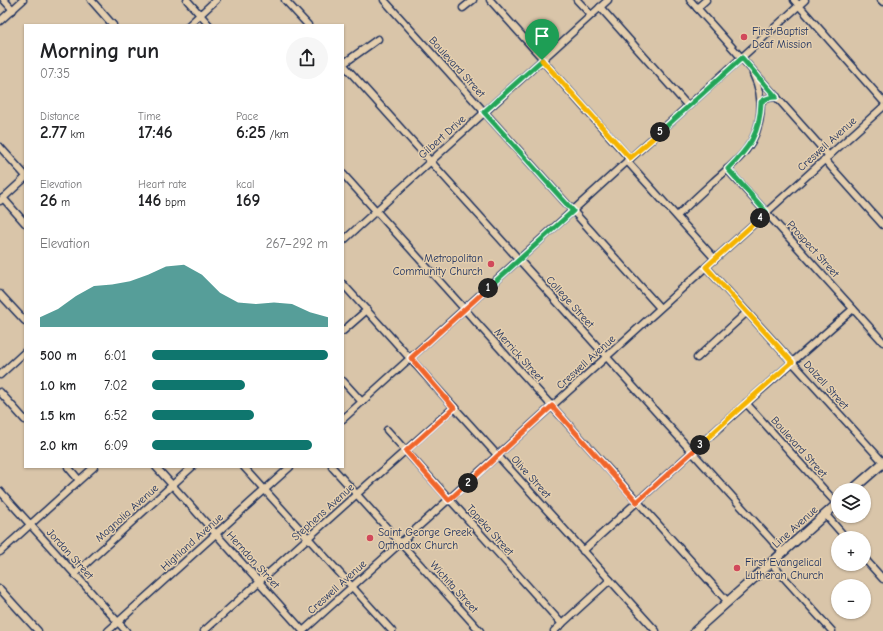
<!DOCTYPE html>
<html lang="en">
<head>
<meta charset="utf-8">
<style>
  body { margin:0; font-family:"Comic Neue",sans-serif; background:#f6f6f6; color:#202124; height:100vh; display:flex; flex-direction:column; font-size:15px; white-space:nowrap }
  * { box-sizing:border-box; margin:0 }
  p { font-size:13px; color:#757577 }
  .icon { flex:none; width:22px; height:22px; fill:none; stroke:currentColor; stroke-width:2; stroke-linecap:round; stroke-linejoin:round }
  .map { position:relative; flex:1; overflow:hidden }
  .sheet { position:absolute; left:24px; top:24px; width:320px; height:444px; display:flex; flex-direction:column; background:#fff; border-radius:0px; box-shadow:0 1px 3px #0004 }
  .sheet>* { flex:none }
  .buttons { position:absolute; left:831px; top:483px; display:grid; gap:8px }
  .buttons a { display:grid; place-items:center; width:40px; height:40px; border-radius:50%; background:#fff; box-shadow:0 1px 3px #0004; font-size:20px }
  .pin { position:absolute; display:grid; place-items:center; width:34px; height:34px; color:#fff; margin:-41px -17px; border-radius:50% 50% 50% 0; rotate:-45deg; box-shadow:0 0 4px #0007 }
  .pin .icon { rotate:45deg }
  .km { position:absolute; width:20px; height:20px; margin:-10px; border-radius:50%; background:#222; color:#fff; font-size:11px; line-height:20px; text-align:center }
  .round { display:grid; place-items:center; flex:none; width:42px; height:42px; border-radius:21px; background:#f6f6f6 }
  .overview { display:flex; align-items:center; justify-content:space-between; height:68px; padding:0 16px }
  h1 { font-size:22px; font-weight:700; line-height:30px }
  .metrics { display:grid; grid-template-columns:repeat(3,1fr); gap:6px; height:68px; padding:4px 16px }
  .metrics div { display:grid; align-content:center }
  .metrics b { font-size:17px; font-weight:700 }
  .metrics small { font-size:11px; font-weight:400 }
  .metrics p { font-size:11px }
  .chart { height:112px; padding:8px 16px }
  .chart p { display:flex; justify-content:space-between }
  .chart svg { width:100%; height:72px; margin-top:4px; fill:#0f766e; opacity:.7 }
  ul { padding:0 16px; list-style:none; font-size:13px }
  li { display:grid; grid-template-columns:64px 48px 1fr; align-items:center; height:30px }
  li i { height:10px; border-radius:5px; background:#0f766e }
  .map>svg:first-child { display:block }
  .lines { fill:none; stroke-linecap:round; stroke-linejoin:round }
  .minor-casing { stroke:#1b2f5e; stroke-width:9 }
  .major-casing { stroke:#1b2f5e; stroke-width:11 }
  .minor { stroke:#e5cfae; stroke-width:6 }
  .major { stroke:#e5cfae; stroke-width:8 }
  .split-1-casing { stroke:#fff; stroke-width:8 }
  .split-2-casing { stroke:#fff; stroke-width:8 }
  .split-3-casing { stroke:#fff; stroke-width:8 }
  .split-4-casing { stroke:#fff; stroke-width:8 }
  .split-5-casing { stroke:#fff; stroke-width:8 }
  .split-6-casing { stroke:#fff; stroke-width:8 }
  .split-1 { stroke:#22a559; stroke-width:5 }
  .split-2 { stroke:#f0652b; stroke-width:5 }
  .split-3 { stroke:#f0652b; stroke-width:5 }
  .split-4 { stroke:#f5b400; stroke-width:5 }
  .split-5 { stroke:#22a559; stroke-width:5 }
  .split-6 { stroke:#f5b400; stroke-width:5 }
  .poi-dot { fill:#d1495b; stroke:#e5cfae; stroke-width:1.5 }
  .labels { text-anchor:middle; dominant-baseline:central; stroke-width:3; stroke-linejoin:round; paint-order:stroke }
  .poi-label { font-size:11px; fill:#1b2f5e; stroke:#e5cfae; text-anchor:start }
  .street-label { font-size:11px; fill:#1b2f5e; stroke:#e5cfae }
</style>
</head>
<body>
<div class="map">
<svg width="883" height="631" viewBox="0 0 883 631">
  <rect width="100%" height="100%" fill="#d9c5a9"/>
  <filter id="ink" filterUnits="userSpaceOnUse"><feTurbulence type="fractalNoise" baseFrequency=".025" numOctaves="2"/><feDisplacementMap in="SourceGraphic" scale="8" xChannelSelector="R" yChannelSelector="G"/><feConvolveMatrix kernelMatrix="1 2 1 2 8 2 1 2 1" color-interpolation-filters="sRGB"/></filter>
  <g filter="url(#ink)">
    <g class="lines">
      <g class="minor-casing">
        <g id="minor">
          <path d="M 4,0 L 13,10"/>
          <path d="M 91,0 L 113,25"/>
          <path d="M 187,0 L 209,25"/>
          <path d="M 285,0 L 308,25"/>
          <path d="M 384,0 L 660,308"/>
          <path d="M 490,0 L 543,59"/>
          <path d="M 577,0 L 591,15"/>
          <path d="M 690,0 L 829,156"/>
          <path d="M 794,0 L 883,101"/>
          <path d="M 881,0 L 883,2"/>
          <path d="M 600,7 L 688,106"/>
          <path d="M 463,8 L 473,0"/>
          <path d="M 697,8 L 706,0"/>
          <path d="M 0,21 L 23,0"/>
          <path d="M 189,25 L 216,0"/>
          <path d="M 542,60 L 630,159"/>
          <path d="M 343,64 L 783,553"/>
          <path d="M 343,64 L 378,39"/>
          <path d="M 761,103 C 766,98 770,97 777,97"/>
          <path d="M 0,147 L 25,175"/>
          <path d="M 825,160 L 883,225"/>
          <path d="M 627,161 L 715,259"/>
          <path d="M 727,169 L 883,342"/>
          <path d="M 343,174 L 728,602"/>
          <path d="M 3,198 L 25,223"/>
          <path d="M 0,201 L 25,178"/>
          <path d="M 677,216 C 689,204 701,193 713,182 C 724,172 737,162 746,150 C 763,128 765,98 753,74"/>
          <path d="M 343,241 L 608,0"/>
          <path d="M 706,267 L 883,462"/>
          <path d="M 343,284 L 656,631"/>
          <path d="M 0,294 L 25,321"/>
          <path d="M 343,331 L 367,310"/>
          <path d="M 697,358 L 747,312"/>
          <path d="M 0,375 L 25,352"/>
          <path d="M 343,381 L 362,402"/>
          <path d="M 0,392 L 25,420"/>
          <path d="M 746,403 L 837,504"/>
          <path d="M 343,419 L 805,0"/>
          <path d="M 387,430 L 562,624"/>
          <path d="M 68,467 L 79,480"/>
          <path d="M 156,467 L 303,631"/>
          <path d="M 244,467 L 392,631"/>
          <path d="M 332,467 L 480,631"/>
          <path d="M 0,491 L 126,631"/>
          <path d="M 825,514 L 846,538"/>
          <path d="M 583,551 C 673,469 762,388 853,309"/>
          <path d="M 0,552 L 94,467"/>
          <path d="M 864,558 L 883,579"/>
          <path d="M 771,563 L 832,631"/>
          <path d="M 75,574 L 192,467"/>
          <path d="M 0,589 L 38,631"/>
          <path d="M 108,631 L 290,467"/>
          <path d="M 204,631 L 454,407"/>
          <path d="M 303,631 L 883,107"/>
          <path d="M 554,631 L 610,580"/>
        </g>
      </g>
      <g class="major-casing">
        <g id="major">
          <path d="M 852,490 L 883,463"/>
          <path d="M 695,631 L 838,503"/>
        </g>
      </g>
      <use href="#minor" class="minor"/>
      <use href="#major" class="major"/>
    </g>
  </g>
  <g class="lines" filter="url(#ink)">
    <g class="split-1-casing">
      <path id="split-1" d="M 488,288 L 573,211 L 484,112 L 542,60"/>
    </g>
    <g class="split-2-casing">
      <path id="split-2" d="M 468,483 L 449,500 L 406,451 L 454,408 L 411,358 L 488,288"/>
    </g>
    <g class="split-3-casing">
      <path id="split-3" d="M 468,483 L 552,406 L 637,502 L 700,445"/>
    </g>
    <g class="split-4-casing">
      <path id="split-4" d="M 700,445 L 739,409 L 792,362 L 706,267 L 760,218"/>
    </g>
    <g class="split-5-casing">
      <path id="split-5" d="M 660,132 L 742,58 L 776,97 C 770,97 766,98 761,102 C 760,134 749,148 728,169 L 766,212 L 760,218"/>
    </g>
    <g class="split-6-casing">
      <path id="split-6" d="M 542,60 L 630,158 L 660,132"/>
    </g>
    <use href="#split-1" class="split-1"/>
    <use href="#split-2" class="split-2"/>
    <use href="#split-3" class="split-3"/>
    <use href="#split-4" class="split-4"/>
    <use href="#split-5" class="split-5"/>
    <use href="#split-6" class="split-6"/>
  </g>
  <g class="poi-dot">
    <circle cx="744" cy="37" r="4"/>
    <circle cx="491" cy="264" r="4"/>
    <circle cx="370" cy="538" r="4"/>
    <circle cx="737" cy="568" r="4"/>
  </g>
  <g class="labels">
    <g class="poi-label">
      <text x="752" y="31">First Baptist<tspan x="752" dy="13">Deaf Mission</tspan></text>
      <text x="483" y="258" text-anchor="end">Metropolitan<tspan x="483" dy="13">Community Church</tspan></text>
      <text x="378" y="532">Saint George Greek<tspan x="378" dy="13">Orthodox Church</tspan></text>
      <text x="745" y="562">First Evangelical<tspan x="745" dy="13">Lutheran Church</tspan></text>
    </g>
    <g class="street-label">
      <text transform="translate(457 67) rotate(48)">Boulevard Street</text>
      <text transform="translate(442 137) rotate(-42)">Gilbert Drive</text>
      <text transform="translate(827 144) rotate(-42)">Creswell Avenue</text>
      <text transform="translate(813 249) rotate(48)">Prospect Street</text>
      <text transform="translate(570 302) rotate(48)">College Street</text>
      <text transform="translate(519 355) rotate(48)">Merrick Street</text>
      <text transform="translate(586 362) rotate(-42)">Creswell Avenue</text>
      <text transform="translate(826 385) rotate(48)">Dalzell Street</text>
      <text transform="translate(799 447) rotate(48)">Boulevard Street</text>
      <text transform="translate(531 477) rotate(48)">Olive Street</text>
      <text transform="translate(323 512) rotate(-42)">Stephens Avenue</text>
      <text transform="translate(127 513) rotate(-42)">Magnolia Avenue</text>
      <text transform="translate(795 527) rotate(-42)">Line Avenue</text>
      <text transform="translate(490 530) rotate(48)">Topeka Street</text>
      <text transform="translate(192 542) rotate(-42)">Highland Avenue</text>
      <text transform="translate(70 554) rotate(48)">Jordan Street</text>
      <text transform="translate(253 560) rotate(48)">Herndon Street</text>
      <text transform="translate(337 587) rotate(-42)">Creswell Avenue</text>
      <text transform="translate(454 587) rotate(48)">Wichita Street</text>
    </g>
  </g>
</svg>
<div class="buttons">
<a><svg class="icon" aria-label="layers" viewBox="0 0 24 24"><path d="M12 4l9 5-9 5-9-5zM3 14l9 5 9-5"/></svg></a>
<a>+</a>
<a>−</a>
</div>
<div class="pin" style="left:542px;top:60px;background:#1e9e55"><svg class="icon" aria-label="arrive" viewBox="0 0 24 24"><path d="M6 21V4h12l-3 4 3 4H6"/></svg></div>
<b class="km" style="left:488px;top:288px">1</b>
<b class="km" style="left:468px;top:483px">2</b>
<b class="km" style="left:700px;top:445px">3</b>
<b class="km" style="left:760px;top:218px">4</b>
<b class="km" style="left:660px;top:132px">5</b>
<section class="sheet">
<div class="overview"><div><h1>Morning run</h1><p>07:35</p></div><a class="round"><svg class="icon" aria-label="share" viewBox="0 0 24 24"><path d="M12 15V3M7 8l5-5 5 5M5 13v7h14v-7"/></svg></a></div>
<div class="metrics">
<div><p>Distance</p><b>2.77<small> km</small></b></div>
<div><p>Time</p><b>17:46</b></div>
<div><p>Pace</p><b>6:25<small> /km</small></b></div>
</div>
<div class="metrics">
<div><p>Elevation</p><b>26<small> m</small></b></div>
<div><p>Heart rate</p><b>146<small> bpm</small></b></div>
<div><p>kcal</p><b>169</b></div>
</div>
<div class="chart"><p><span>Elevation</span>267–292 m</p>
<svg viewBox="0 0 160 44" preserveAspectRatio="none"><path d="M0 44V38L10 33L20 25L30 19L40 18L50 16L60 12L70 7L80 6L90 12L100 23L110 29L120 30L130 29L140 30L150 35L160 38V44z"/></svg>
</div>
<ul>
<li><b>500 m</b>6:01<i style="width:100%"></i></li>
<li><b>1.0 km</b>7:02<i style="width:53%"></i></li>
<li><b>1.5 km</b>6:52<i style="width:58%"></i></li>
<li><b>2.0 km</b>6:09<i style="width:91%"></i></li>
</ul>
</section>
</div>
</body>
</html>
